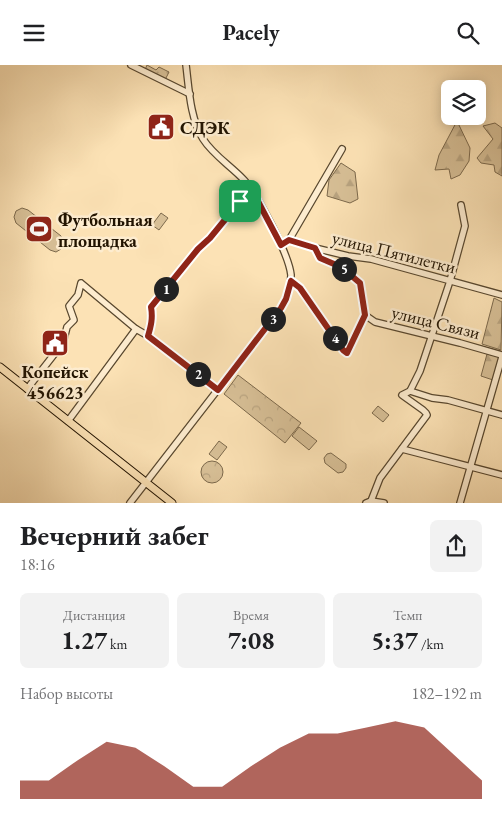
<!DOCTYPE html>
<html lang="ru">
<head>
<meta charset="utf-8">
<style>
  body { margin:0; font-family:"EB Garamond",serif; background:#f2f2f2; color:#202124; height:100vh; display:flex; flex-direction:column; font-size:19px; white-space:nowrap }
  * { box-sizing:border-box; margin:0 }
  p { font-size:16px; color:#757577 }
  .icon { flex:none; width:28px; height:28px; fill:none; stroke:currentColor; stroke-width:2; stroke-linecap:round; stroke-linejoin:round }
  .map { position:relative; height:438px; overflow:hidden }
  .side { display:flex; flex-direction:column; background:#fff; flex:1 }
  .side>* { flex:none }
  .tools { position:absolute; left:441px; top:15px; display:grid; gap:10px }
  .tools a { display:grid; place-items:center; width:45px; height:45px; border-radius:8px; background:#fff; box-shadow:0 2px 12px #0003; font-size:25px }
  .pin { position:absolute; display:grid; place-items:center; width:42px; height:42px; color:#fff; margin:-21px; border-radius:10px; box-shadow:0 2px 8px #0006 }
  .km { position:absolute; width:25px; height:25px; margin:-12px; border-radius:50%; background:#222; color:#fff; font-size:14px; line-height:25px; text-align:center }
  .round { display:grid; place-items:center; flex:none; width:52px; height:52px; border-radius:8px; background:#f2f2f2 }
  .head { display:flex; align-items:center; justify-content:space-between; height:85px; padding:0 20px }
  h1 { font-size:28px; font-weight:700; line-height:38px }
  .stats { display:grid; grid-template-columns:repeat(3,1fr); gap:8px; height:85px; padding:5px 20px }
  .stats div { display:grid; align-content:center; border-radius:8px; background:#f2f2f2; text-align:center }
  .stats b { font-size:25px; font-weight:700 }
  .stats small { font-size:14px; font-weight:400 }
  .stats p { font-size:14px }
  .chart { height:140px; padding:10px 20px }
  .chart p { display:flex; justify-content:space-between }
  .chart svg { width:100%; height:90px; margin-top:5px; fill:#8f2418; opacity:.7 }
  header { display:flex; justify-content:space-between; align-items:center; height:65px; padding:0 20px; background:#fff; font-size:22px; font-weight:700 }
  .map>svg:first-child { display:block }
  .grass { fill:url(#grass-dots); stroke:#7c694c }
  .forest { fill:url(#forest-firs); stroke:#7c694c }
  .park { fill:url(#park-crowns); stroke:#7c694c }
  .pitch { fill:#d7bf96; stroke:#7c694c }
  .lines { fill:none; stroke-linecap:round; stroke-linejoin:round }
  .minor-casing { stroke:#58472e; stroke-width:8 }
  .major-casing { stroke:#211301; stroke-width:9 }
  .minor { stroke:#fdeccf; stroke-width:5.5 }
  .major { stroke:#fce2b5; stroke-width:7 }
  .route-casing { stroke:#fff; stroke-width:10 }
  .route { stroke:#8f2418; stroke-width:6 }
  .labels { text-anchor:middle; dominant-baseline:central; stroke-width:5; stroke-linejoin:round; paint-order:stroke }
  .poi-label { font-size:18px; font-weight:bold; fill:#211301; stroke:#fdeccf; text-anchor:start }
  .street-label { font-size:18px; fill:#211301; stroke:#fdeccf }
</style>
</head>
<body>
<header><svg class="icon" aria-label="menu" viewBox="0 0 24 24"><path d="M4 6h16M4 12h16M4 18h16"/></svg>Pacely<svg class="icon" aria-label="search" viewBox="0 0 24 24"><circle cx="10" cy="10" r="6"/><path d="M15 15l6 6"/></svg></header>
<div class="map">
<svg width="502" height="438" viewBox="0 0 502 438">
  <defs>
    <pattern id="grass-dots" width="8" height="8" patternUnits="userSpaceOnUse" patternTransform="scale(1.25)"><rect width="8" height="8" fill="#d7bf96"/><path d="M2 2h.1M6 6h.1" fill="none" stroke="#b8a380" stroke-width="1.8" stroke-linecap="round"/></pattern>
    <pattern id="forest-firs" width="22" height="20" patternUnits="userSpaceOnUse" patternTransform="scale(1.25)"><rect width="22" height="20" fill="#d7bf96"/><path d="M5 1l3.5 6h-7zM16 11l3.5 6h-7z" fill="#b8a380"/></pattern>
    <pattern id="park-crowns" width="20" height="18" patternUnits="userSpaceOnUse" patternTransform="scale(1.25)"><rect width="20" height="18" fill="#d7bf96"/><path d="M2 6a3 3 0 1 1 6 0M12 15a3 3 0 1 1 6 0" fill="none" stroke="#b8a380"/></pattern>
  </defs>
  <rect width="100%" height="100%" fill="#fce2b5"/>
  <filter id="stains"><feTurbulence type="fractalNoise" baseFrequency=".004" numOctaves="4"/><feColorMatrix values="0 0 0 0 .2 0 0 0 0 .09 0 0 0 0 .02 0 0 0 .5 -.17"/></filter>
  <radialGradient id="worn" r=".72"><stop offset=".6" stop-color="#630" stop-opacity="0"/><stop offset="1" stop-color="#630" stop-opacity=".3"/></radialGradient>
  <path class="grass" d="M 147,0 L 156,5 L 159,2 L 169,7 L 165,15 L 145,5 Z"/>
  <g class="forest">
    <path d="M 457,56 L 470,83 L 469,96 L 460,110 L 451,114 L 449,104 L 435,105 L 439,90 Z"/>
    <path d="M 495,58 L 502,63 L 502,111 L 495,107 L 494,100 L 481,98 L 477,93 L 493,74 L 483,61 Z"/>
    <path d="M 341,98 L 355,107 L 358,134 L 350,138 L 327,131 L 329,115 Z"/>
    <path d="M 494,233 L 502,237 L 501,285 L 482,279 Z"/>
    <path d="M 487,289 L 500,292 L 493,315 L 481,311 Z"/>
  </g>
  <g class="park">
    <path d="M 238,310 L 301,358 L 285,378 L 224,329 Z"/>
    <circle cx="212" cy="407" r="11"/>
  </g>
  <g class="pitch">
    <path d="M 22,143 L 28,145 L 61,171 L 64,178 L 61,184 L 56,187 L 50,185 L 16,158 L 14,152 L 16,146 Z"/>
    <path d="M 161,148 L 168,153 L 159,165 L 152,160 Z"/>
    <path d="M 378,341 L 389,350 L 383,357 L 372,348 Z"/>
    <path d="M 299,362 L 317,376 L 309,385 L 292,371 Z"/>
    <path d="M 219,376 L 227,382 L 217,395 L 209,389 Z"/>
    <path d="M 331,388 L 346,399 L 346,403 L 343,407 L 338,408 L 325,398 L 324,393 L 327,389 Z"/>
  </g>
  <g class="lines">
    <g class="minor-casing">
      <g id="minor">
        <path d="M 131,0 L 190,29"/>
        <path d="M 289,175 L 342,84"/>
        <path d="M 281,180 L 289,175 L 315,183 L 348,191 L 371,194 L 502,230"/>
        <path d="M 291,216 L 300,223 L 343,285 L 347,288 L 365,250 L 360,218 L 341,202 L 320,193 L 315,183"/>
        <path d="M 365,250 L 375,257 L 460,278 L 502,290"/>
        <path d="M 148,271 C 151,261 153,253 151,242 L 198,184 L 210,173 L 251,123"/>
        <path d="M 27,324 L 63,278 L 67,262 L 74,255 L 69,241 L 78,230 L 81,218 L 136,264 L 150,272 L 218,325"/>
        <path d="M 410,326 L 432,333 L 448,335 L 502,350"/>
        <path d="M 68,356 L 136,264"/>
        <path d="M 402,384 L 502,410"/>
        <path d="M 371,436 L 384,438"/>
        <path d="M 130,438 L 281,243 C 287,233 291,222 291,210 C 289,190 258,130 244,115 C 231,101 213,90 203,74 C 190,53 189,24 186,0"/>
        <path d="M 366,438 L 371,436 L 380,413 L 427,350 L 426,348 L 423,345 L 402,330 L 410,326 L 420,306 L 450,216 L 465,161 L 461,140"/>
        <path d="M 460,438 L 502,292"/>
      </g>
    </g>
    <g class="major-casing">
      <path id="major" d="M 0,302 L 172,438"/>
    </g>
    <use href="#minor" class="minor"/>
    <use href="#major" class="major"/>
  </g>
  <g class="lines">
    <g class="route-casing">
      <path id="route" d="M 251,123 L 281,180 L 289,175 L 315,183 L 320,193 L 341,202 L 360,218 L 365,250 L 347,288 L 343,285 L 300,223 L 291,216 L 286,234 L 281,243 L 218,325 L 148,271 C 151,261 153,253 151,242 L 198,184 L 210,173 Z"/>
    </g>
    <use href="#route" class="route"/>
  </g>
  <defs>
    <g id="civic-square" transform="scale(1.4375)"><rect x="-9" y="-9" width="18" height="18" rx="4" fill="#8f2418" stroke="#fdeccf"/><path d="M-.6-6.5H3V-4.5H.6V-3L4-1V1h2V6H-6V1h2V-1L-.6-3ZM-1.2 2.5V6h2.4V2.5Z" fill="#fff"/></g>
    <g id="stadium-square" transform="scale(1.4375)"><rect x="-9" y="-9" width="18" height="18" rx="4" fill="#8f2418" stroke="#fdeccf"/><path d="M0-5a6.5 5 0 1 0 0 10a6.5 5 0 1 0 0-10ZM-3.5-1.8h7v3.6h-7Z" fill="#fff"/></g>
  </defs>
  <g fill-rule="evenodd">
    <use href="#civic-square" x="161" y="62"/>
    <use href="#stadium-square" x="39" y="164"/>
    <use href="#civic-square" x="55" y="278"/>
  </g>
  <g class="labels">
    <g class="poi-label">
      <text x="180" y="62">СДЭК</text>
      <text x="58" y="154">Футбольная<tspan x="58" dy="21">площадка</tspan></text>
      <text x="55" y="306" text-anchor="middle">Копейск<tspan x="55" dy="21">456623</tspan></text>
    </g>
    <g class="street-label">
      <text transform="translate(394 187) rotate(14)">улица Пятилетки</text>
      <text transform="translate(436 257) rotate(14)">улица Связи</text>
    </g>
  </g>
  <rect width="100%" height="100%" filter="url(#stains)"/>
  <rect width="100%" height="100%" fill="url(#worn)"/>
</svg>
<div class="tools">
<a><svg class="icon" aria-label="layers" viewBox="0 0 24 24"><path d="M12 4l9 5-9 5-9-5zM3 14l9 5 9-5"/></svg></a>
</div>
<div class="pin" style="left:240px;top:136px;background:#1e9e55"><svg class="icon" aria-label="arrive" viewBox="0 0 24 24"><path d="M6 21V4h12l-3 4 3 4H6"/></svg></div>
<b class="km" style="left:166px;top:224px">1</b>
<b class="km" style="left:198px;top:309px">2</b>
<b class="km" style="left:273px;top:254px">3</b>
<b class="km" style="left:335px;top:273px">4</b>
<b class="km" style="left:344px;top:204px">5</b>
</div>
<section class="side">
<div class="head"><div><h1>Вечерний забег</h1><p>18:16</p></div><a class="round"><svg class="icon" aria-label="share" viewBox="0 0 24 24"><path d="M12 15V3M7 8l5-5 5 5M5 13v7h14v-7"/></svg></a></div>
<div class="stats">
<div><p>Дистанция</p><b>1.27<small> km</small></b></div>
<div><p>Время</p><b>7:08</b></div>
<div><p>Темп</p><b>5:37<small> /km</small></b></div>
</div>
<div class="chart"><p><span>Набор высоты</span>182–192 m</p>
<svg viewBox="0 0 160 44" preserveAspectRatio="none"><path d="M0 44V35L10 35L20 25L30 16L40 19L50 28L60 38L70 38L80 28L90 19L100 12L110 12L120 9L130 6L140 9L150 22L160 35V44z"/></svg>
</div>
</section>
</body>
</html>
